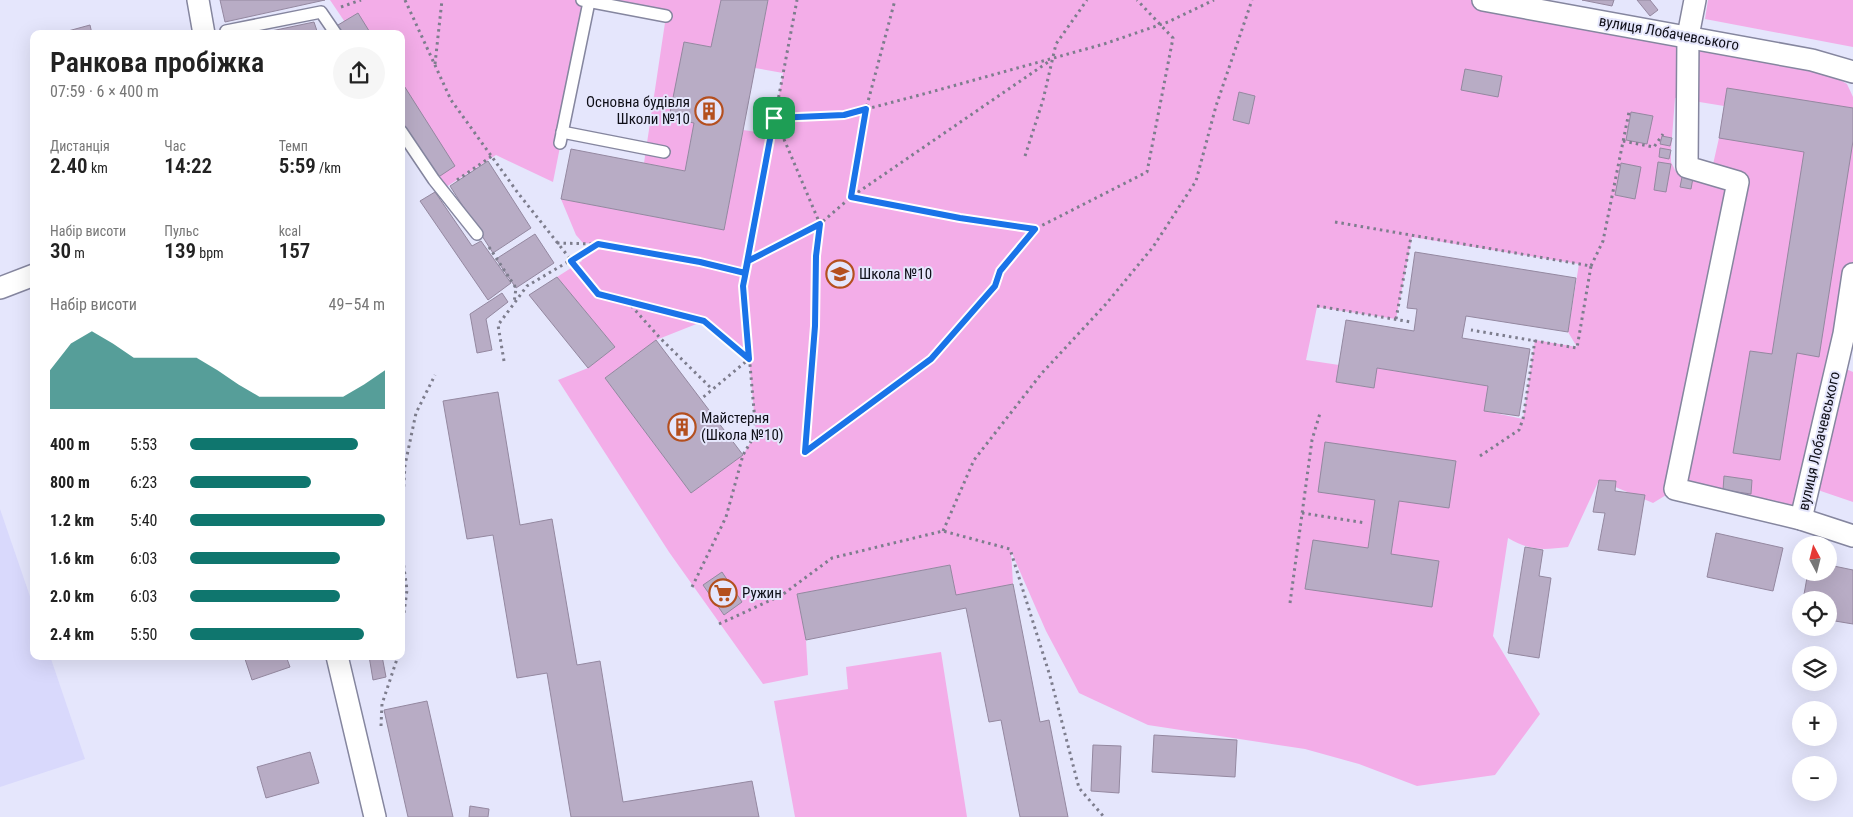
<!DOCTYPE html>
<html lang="uk">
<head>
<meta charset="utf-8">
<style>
  body { margin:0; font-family:"Roboto Condensed",sans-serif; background:#f6f6f6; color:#222; height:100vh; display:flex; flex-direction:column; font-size:19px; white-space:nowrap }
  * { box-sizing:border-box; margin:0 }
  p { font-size:16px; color:#767676 }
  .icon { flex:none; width:28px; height:28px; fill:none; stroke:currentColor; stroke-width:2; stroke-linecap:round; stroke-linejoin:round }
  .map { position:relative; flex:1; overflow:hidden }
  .panel { position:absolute; left:30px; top:30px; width:375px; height:630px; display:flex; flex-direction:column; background:#fff; border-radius:10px; box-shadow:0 5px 20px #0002 }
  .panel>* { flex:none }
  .needle { width:32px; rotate:353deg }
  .fabs { position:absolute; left:1792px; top:536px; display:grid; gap:10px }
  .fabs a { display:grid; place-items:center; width:45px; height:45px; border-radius:50%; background:#fff; box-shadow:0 5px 20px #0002; font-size:25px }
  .pin { position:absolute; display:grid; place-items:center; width:42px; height:42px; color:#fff; margin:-21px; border-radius:10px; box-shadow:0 2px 8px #0006 }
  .round { display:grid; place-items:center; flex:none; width:52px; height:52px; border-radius:26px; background:#f6f6f6 }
  .overview { display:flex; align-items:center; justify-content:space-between; height:85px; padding:0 20px }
  h1 { font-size:28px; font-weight:600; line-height:38px }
  .stats { display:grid; grid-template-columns:repeat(3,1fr); gap:8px; height:85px; padding:5px 20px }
  .stats div { display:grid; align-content:center }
  .stats b { font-size:21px; font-weight:600 }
  .stats small { font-size:14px; font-weight:400 }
  .stats p { font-size:14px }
  .chart { height:140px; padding:10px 20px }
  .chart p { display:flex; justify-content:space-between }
  .chart svg { width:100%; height:90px; margin-top:5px; fill:#0f766e; opacity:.7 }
  ul { padding:0 20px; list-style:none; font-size:16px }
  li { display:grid; grid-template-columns:80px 60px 1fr; align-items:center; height:38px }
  li i { height:12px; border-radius:6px; background:#0f766e }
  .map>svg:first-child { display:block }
  .built { fill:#d9d9fc }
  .green { fill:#f3ade8; fill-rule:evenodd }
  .building { fill:#b8acc5; stroke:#9488a0 }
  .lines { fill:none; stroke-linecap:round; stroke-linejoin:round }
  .service-casing { stroke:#85869f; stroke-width:14 }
  .minor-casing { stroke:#85869f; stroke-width:24 }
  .path { stroke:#7d7d8d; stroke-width:3; stroke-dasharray:2.5 4; stroke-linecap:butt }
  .service { stroke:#fff; stroke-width:11 }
  .minor { stroke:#fff; stroke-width:21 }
  .route-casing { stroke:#fff; stroke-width:10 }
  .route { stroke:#1a73e8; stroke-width:6 }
  .labels { text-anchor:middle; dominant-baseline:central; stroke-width:4; stroke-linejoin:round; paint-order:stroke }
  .street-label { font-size:15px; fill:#0f0f18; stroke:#e5e6fc }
  .poi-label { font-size:15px; fill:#0f0f18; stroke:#e5e6fc; text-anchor:start }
</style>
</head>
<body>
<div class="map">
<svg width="1853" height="817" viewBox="0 0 1853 817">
  <rect width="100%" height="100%" fill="#e5e6fc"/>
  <path class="built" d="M 0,509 L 34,608 L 34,656 L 50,656 L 85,759 L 0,787 Z"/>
  <g class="green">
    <path d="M 330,0 L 721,0 L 711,47 L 684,42 L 694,123 L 685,171 L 644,163 L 666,16 L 589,2 L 553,182 L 496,155 L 446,187 L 401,109 L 401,34 L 353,34 Z"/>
    <path d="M 768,0 L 1483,0 L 1823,70 L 1847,84 L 1853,97 L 1853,274 L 1837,365 L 1853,372 L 1853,502 L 1809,487 L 1801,519 L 1676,489 L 1653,503 L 1599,480 L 1568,547 C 1542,550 1531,551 1508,538 L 1493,636 L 1540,714 L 1495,775 L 1417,786 L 1359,764 L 1305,749 L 1148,725 L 1094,700 L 1079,693 L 1046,631 L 1011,551 L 1013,584 L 956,595 L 949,565 L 797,594 L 806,640 L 808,675 L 763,684 L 669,552 L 558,380 L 588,368 L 615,347 L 557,277 L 582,261 L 578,256 L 597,244 L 583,243 L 576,235 L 561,199 L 724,230 L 743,130 L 772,134 L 783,73 L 755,68 ZM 1675,98 L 1724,106 L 1719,138 L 1709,182 L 1676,172 L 1671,162 L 1671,150 ZM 1412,237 L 1579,264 L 1568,332 L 1577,347 L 1535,340 L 1523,419 L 1485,411 L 1488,386 L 1377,368 L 1373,388 L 1337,382 L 1339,365 L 1306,360 L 1317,307 L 1396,319 ZM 704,321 L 749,359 L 756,433 L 743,455 L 691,493 L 605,378 L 656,340 Z"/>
    <path d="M 1708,0 L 1853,0 L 1853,47 L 1705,19 Z"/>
    <path d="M 941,652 L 967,817 L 795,817 L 774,701 L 848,689 L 846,667 Z"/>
  </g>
  <g class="building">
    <path d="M 220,0 L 325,0 L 225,22 Z"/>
    <path d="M 721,0 L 768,0 L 724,230 L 561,199 L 571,149 L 685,171 L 694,123 L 669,118 L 684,42 L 711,47 Z"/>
    <path d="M 1582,0 L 1614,0 L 1612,6 Z"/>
    <path d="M 1637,0 L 1650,0 L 1658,10 L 1650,16 Z"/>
    <path d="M 358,13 L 371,34 L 336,34 L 333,28 Z"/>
    <path d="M 314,22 L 318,34 L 257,34 Z"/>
    <path d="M 90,25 L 92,34 L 57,34 Z"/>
    <path d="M 1465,69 L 1502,76 L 1498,97 L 1461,90 Z"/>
    <path d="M 401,81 L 455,166 L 434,180 L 401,131 Z"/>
    <path d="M 1727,88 L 1853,108 L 1853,141 L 1819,357 L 1797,353 L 1780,460 L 1733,453 L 1750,351 L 1772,354 L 1804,152 L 1719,138 Z"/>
    <path d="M 1239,92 L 1255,96 L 1249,124 L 1233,120 Z"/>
    <path d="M 1631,112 L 1653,116 L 1647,144 L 1626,140 Z"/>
    <path d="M 1662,136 L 1672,138 L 1670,146 L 1660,144 Z"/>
    <path d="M 1660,148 L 1671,150 L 1669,159 L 1659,157 Z"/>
    <path d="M 488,161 L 531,228 L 493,253 L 450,186 Z"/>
    <path d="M 1658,162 L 1671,164 L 1666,192 L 1654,190 Z"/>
    <path d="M 1621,163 L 1641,167 L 1635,199 L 1615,195 Z"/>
    <path d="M 1682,177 L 1693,178 L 1691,189 L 1680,187 Z"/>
    <path d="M 435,192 L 472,246 L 481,241 L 511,283 L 488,300 L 420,201 Z"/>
    <path d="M 535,234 L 554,263 L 516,288 L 496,259 Z"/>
    <path d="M 1415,252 L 1576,278 L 1568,332 L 1466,316 L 1462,338 L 1530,349 L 1519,416 L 1484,411 L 1488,386 L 1377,368 L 1374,388 L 1336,382 L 1346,320 L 1414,331 L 1417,309 L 1407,308 Z"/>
    <path d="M 557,277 L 615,347 L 588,368 L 529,295 Z"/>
    <path d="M 502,293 L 508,302 L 486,319 L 492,350 L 477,353 L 470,314 Z"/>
    <path d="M 656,340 L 743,455 L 691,493 L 605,378 Z"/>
    <path d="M 498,392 L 520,525 L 552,519 L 577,665 L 600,661 L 623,802 L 752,781 L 759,817 L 571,817 L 547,673 L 517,678 L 493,535 L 467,539 L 443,401 Z"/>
    <path d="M 1325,442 L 1456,461 L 1449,508 L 1399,501 L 1391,554 L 1439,561 L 1432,607 L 1305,589 L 1313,540 L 1368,548 L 1375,500 L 1318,492 Z"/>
    <path d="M 1724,476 L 1752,480 L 1751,494 L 1723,490 Z"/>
    <path d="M 1599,480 L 1616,481 L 1615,491 L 1645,495 L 1635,555 L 1598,550 L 1605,513 L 1593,512 Z"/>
    <path d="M 1716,533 L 1783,548 L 1773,591 L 1707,577 Z"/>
    <path d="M 1525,547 L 1543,550 L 1539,576 L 1551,578 L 1539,658 L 1508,653 Z"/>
    <path d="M 950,565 L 956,595 L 1013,584 L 1040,722 L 1049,720 L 1068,817 L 1020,817 L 1001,720 L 989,722 L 966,608 L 806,640 L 797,594 Z"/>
    <path d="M 1829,565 L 1853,570 L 1853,624 L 1829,620 L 1829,600 L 1803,600 L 1808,572 L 1829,572 Z"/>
    <path d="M 722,572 L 742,602 L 724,615 L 703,585 Z"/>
    <path d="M 244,656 L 286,656 L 290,667 L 252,680 Z"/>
    <path d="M 369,656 L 382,656 L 386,677 L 373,680 Z"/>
    <path d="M 427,701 L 453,817 L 408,817 L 384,710 Z"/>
    <path d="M 1154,735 L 1237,740 L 1235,777 L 1152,772 Z"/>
    <path d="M 1093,745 L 1121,746 L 1119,793 L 1091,791 Z"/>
    <path d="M 310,752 L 319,783 L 266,798 L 257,767 Z"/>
    <path d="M 470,806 L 489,809 L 488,817 L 469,817 Z"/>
  </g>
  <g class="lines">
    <g class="service-casing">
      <g id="service">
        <path d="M 582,0 L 666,16"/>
        <path d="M 226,31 L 321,12 L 336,34"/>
        <path d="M 401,131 L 434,180 L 477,234"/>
        <path d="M 562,132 L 664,152"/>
        <path d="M 560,143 L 589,2"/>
      </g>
    </g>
    <g class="minor-casing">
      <g id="minor">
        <path d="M 198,0 L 204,34"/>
        <path d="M 1483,0 L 1812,60 L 1853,72"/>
        <path d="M 1695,0 L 1688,36 L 1687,167 L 1738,182 L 1675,489 L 1801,519 L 1853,536"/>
        <path d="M 0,288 L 34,275"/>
        <path d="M 1801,519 L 1844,334 L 1853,274"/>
        <path d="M 337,656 L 375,817"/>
      </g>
    </g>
    <g class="path">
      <path d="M 405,0 L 451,100 L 518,193 L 598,294 L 704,321 L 749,359 L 701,399"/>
      <path d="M 341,7 L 361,0"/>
      <path d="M 435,64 L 442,0"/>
      <path d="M 1623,141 L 1654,147 L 1663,134"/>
      <path d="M 1025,156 L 1043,100 L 1056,44 L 1087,0"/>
      <path d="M 457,180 L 492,156"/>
      <path d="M 851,196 L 866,109 L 895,0"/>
      <path d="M 851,197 L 960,218 L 1035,229 L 1147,172 L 1173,38 L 1137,0"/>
      <path d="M 1335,222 L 1591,266 L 1577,348 L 1471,330"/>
      <path d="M 557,243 L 597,244"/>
      <path d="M 489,247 L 516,288 L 514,303"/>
      <path d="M 748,260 L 820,224 L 851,197 L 1051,60"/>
      <path d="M 1591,266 L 1603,241 L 1629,112"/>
      <path d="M 627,301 L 660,338 L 712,389"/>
      <path d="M 1317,306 L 1411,322"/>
      <path d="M 1396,319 L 1411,237"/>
      <path d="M 504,361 L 498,325 L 527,286 L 598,244 L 700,262 L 745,273"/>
      <path d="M 805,452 L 815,325 L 816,256 L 820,224 L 775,118 L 844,115 L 931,92 L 1104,44 L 1168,22 L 1214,0"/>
      <path d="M 805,452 L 931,359 L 995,286 L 1001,271 L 1034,230"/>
      <path d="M 1480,456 L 1519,430 L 1523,419 L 1535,340"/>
      <path d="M 1302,513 L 1366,523"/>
      <path d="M 943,531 L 974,460 L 1042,373 L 1106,304 L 1153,247 L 1196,181 L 1216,106 L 1252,0"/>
      <path d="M 401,532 L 405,465 L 416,413 L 435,375"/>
      <path d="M 401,546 L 407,590 L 401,635"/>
      <path d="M 692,587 L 726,517 L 743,455 L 756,433 L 743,286 L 797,0"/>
      <path d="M 1290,603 L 1312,440 L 1320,413"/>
      <path d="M 719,624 L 782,595 L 832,558 L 943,531 L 1010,549 L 1050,676 L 1079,788 L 1104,817"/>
      <path d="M 381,726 L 382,704 L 398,656"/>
    </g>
    <use href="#service" class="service"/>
    <use href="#minor" class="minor"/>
  </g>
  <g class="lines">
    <g class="route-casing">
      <path id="route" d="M 774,118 L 745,273 L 700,262 L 598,244 L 571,261 L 598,294 L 704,321 L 749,359 L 743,286 L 748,261 L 820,224 L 816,256 L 815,326 L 805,452 L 931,359 L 995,286 L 1000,271 L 1035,229 L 960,218 L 851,197 L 866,109 L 844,115 L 774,118"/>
    </g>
    <use href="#route" class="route"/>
  </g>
  <defs>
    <g id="building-ring" transform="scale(1.4375)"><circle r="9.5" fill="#e5e6fc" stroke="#b44f1e" stroke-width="1.5"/><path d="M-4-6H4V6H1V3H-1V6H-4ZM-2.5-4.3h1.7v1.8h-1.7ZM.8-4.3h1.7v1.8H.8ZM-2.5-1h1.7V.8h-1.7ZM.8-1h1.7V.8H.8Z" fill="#b44f1e"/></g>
    <g id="school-ring" transform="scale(1.4375)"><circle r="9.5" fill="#e5e6fc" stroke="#b44f1e" stroke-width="1.5"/><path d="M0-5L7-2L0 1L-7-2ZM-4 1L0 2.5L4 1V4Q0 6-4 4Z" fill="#b44f1e"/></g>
    <g id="supermarket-ring" transform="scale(1.4375)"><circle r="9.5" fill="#e5e6fc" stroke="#b44f1e" stroke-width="1.5"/><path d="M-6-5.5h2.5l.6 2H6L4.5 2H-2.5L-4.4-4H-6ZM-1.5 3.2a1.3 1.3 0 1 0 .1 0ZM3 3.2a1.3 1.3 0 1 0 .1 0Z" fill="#b44f1e"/></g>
  </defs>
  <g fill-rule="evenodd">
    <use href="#building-ring" x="709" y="111"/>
    <use href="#school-ring" x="840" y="274"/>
    <use href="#building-ring" x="682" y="427"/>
    <use href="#supermarket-ring" x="723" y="593"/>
  </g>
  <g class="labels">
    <g class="street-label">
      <text transform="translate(1669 33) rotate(10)">вулиця Лобачевського</text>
      <text transform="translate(1819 441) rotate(-77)">вулиця Лобачевського</text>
    </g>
    <g class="poi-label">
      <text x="690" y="102" text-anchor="end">Основна будівля<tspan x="690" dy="17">Школи №10</tspan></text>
      <text x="859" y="274">Школа №10</text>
      <text x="701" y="418">Майстерня<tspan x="701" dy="17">(Школа №10)</tspan></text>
      <text x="742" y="593">Ружин</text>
    </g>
  </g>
</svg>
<div class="fabs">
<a><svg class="needle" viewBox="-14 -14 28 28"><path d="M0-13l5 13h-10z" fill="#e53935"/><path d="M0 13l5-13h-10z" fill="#767676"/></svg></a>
<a><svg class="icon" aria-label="locate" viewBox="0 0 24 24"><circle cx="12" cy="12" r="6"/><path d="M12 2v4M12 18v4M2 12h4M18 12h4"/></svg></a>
<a><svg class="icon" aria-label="layers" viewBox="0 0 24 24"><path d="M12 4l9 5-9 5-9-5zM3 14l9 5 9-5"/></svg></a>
<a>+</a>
<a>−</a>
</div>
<div class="pin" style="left:774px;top:118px;background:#1e9e55"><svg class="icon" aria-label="arrive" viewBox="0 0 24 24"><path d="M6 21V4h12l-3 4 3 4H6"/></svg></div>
<section class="panel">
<div class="overview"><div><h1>Ранкова пробіжка</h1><p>07:59 · 6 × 400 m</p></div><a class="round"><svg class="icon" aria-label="share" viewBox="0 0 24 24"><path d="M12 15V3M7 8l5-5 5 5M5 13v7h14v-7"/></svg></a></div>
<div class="stats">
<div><p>Дистанція</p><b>2.40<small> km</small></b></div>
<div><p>Час</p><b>14:22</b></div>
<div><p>Темп</p><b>5:59<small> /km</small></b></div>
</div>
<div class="stats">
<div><p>Набір висоти</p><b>30<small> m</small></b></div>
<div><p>Пульс</p><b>139<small> bpm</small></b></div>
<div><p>kcal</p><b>157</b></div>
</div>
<div class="chart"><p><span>Набір висоти</span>49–54 m</p>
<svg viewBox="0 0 160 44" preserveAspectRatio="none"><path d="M0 44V25L10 12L20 6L30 12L40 19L50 19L60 19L70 19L80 25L90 32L100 38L110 38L120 38L130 38L140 38L150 32L160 25V44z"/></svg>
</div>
<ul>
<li><b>400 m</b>5:53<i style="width:86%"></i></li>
<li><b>800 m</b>6:23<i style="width:62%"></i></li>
<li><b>1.2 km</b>5:40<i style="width:100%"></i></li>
<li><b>1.6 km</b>6:03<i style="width:77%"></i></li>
<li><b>2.0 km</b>6:03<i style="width:77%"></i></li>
<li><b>2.4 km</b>5:50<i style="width:89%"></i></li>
</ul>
</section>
</div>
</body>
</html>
